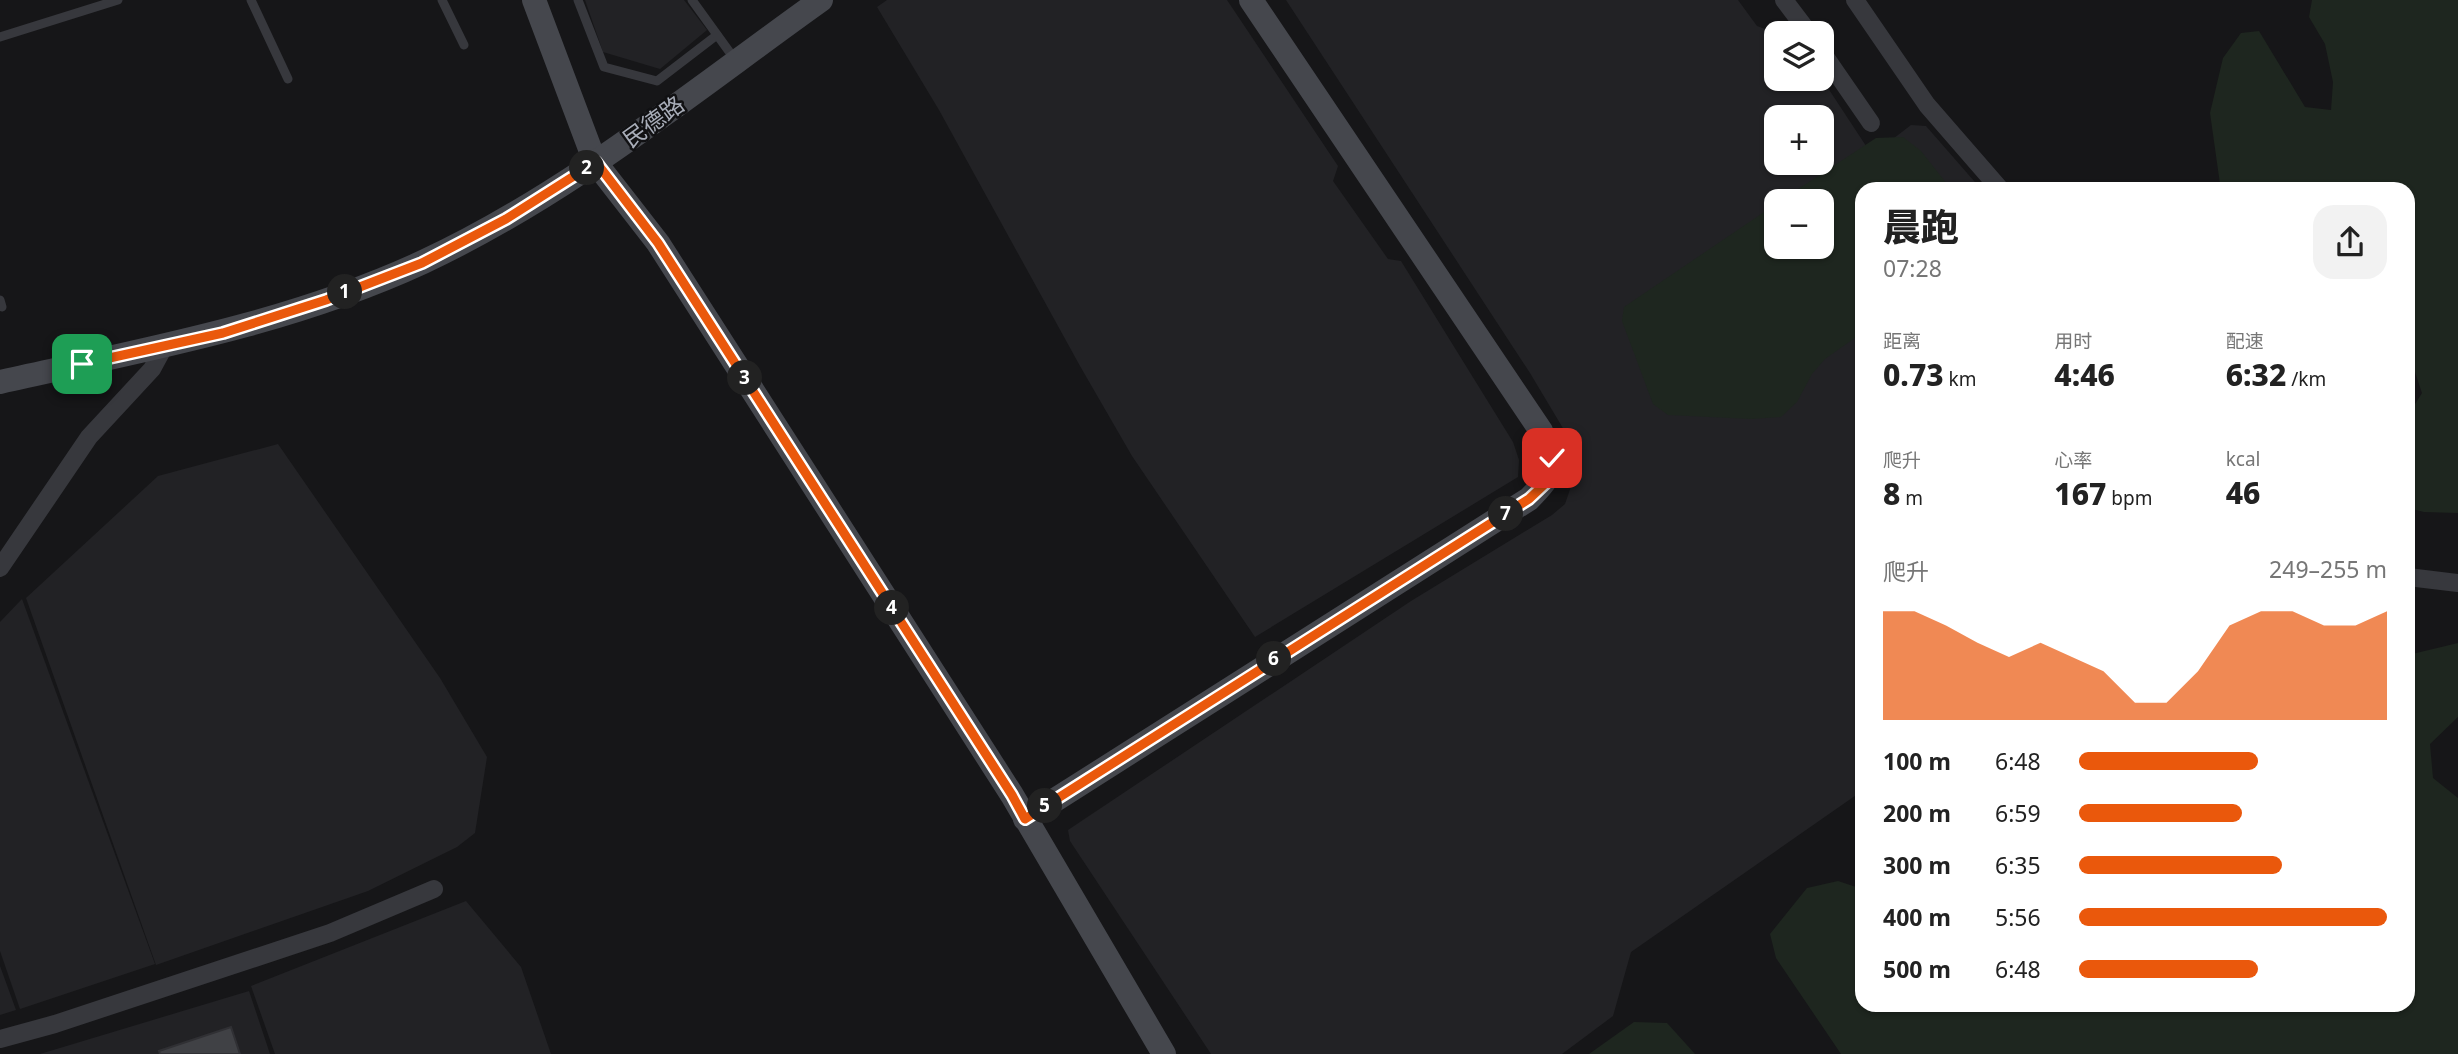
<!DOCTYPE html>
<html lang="zh">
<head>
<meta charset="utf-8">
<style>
  body { margin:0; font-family:"Noto Sans","Noto Sans SC",sans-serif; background:#f2f2f2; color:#222; height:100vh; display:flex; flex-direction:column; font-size:26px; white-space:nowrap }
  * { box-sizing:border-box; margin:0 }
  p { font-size:23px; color:#767676 }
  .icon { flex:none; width:38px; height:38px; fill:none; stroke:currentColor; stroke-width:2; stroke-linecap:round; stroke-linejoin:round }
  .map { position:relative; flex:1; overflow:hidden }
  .sheet { position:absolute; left:1855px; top:182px; width:560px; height:830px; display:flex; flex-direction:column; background:#fff; border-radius:21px; box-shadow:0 2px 5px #0004 }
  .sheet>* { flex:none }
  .tools { position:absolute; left:1764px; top:21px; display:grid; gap:14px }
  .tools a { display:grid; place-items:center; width:70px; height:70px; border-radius:14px; background:#fff; box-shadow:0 2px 5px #0004; font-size:35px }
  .pin { position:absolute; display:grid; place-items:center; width:60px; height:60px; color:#fff; margin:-30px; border-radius:14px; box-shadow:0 4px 10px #0006 }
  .km { position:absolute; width:35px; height:35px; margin:-18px; border-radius:50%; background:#222; color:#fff; font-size:19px; line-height:35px; text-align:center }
  .round { display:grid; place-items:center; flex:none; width:74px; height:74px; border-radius:21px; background:#f2f2f2 }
  .headline { display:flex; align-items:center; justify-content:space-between; height:119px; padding:0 28px }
  h1 { font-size:38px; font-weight:800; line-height:52px }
  .figures { display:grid; grid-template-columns:repeat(3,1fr); gap:10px; height:119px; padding:7px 28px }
  .figures div { display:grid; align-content:center }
  .figures b { font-size:30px; font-weight:800 }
  .figures small { font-size:19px; font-weight:400 }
  .figures p { font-size:19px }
  .chart { height:196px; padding:14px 28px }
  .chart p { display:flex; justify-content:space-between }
  .chart svg { width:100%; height:126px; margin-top:7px; fill:#ea580c; opacity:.7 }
  ul { padding:0 28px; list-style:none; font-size:23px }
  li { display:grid; grid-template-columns:112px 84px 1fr; align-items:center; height:52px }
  li i { height:18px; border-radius:9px; background:#ea580c }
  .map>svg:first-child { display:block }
  .built { fill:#222225; fill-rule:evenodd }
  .green { fill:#1e261f }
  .building { fill:#404145; stroke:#303034; stroke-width:2 }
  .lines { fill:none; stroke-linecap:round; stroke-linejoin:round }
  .lane { stroke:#37383d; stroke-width:9 }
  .street { stroke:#37383d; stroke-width:18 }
  .secondary { stroke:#45474d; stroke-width:24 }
  .route-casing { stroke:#fff; stroke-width:14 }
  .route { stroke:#ea580c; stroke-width:9 }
  .labels { text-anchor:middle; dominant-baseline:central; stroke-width:5; stroke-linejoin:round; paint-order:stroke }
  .street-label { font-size:23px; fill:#a8adb8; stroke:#111113 }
</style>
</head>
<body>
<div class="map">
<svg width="2458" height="1054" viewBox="0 0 2458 1054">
  <rect width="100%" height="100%" fill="#161618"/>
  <g class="built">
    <path d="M 585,0 L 684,0 L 707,30 L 660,69 L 603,52 Z"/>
    <path d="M 887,0 L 1227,0 L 1338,166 L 1333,181 L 1388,259 L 1401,261 L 1513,442 L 1519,460 L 1518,477 L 1255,637 L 1132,456 L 1080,366 L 939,110 L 877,7 Z"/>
    <path d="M 1286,0 L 1738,0 L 1757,26 L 1776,33 L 1776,79 L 1822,79 L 1872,155 L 1911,125 L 1926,126 L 1981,189 L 1862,189 L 1862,791 L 1631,952 L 1613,1016 L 1562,1054 L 1211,1054 L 1070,841 L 1068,830 L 1411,601 L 1552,515 L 1565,504 L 1576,472 L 1573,445 L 1530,373 ZM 1776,117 L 1822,117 L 1822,163 L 1776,163 ZM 1776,201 L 1822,201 L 1822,247 L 1776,247 Z"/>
    <path d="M 278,444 L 440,678 L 487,757 L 475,833 L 457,847 L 368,891 L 156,965 L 26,598 L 158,476 Z"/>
    <path d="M 22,599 L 155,964 L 20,1009 L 0,951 L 0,622 Z"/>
    <path d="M 466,901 L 521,967 L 551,1054 L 275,1054 L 251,986 Z"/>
    <path d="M 0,966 L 16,1010 L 0,1015 Z"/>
    <path d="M 249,991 L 270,1054 L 40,1054 Z"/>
  </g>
  <g class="green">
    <path d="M 2312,0 L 2458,0 L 2458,513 L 2424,512 L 2408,508 L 2408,411 L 2412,409 L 2422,393 L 2415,372 L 2408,371 L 2408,189 L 2222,189 L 2220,184 L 2210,113 L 2223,58 L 2241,33 L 2259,31 L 2305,107 L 2331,110 L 2333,82 L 2325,44 L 2309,17 Z"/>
    <path d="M 1903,137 L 1921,151 L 1951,189 L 1862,189 L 1862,333 L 1825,359 L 1812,374 L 1797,402 L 1781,417 L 1751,419 L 1668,415 L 1653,404 L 1622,321 L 1624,307 L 1776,204 L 1776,247 L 1822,247 L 1822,201 L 1780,201 L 1876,138 Z"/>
    <path d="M 2458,643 L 2458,717 L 2430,744 L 2433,778 L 2458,798 L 2458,1054 L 1841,1054 L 1776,958 L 1770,934 L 1807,888 L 1838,881 L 1862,889 L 1862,1004 L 2408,1004 L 2408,655 Z"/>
    <path d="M 1634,1022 L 1667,1023 L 1695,1054 L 1589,1054 Z"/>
  </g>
  <path class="building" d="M 231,1027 L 240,1054 L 160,1054 L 159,1051 Z"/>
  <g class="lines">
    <g class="lane">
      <path d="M 251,0 L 288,79"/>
      <path d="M 442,0 L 464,45"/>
      <path d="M 578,0 L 604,67 L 657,81 L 717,35"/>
      <path d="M 692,0 L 736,61"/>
      <path d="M 0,37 L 118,0"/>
      <path d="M 0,300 L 2,307"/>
    </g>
    <g class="street">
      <path d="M 1784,0 L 1809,33"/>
      <path d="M 1855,0 L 1927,105 L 2000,189"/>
      <path d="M 1822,52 L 1871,123"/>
      <path d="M 0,568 L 89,437 L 152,369 L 165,345"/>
      <path d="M 2408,577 L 2458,583"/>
      <path d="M 0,1039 L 55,1024 L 330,933 L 434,889"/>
    </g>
    <g class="secondary">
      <path d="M 534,0 L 595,162 L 658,243 L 1012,795 L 1164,1054"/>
      <path d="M 0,382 C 143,350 289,324 423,262 C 567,195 692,92 821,0"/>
      <path d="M 1025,819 L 1529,499 C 1556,472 1555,466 1541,431 L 1251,0"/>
    </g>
  </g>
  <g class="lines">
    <g class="route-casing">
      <path id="route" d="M 82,364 L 223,333 L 326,300 L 422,263 L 506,219 L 596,162 L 658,243 L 1012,795 L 1025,819 L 1529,499 L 1548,481 L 1552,458"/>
    </g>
    <use href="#route" class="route"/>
  </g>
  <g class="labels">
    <g class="street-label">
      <text transform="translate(653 121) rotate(-36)">民德路</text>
    </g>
  </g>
</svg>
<div class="tools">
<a><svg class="icon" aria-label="layers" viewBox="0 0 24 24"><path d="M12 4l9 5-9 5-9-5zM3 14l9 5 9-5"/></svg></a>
<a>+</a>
<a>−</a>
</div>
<div class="pin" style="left:82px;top:364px;background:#1e9e55"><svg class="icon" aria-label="arrive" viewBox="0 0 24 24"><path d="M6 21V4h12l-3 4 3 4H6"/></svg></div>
<div class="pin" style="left:1552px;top:458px;background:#d93025"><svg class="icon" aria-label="check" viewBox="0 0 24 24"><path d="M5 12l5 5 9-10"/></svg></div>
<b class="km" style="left:345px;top:292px">1</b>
<b class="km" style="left:587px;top:168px">2</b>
<b class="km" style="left:745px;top:378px">3</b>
<b class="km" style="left:892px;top:608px">4</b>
<b class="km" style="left:1045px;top:806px">5</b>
<b class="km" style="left:1274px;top:659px">6</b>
<b class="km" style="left:1506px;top:514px">7</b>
<section class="sheet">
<div class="headline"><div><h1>晨跑</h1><p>07:28</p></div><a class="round"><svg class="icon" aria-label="share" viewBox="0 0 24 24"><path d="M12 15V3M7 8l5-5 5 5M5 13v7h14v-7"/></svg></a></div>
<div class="figures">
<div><p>距离</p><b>0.73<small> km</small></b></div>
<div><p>用时</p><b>4:46</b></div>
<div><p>配速</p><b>6:32<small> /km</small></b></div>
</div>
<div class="figures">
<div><p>爬升</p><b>8<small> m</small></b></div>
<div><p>心率</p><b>167<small> bpm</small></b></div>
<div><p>kcal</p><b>46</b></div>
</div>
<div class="chart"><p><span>爬升</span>249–255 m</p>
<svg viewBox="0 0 160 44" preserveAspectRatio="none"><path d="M0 44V6L10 6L20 11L30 17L40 22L50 17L60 22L70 27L80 38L90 38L100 27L110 11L120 6L130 6L140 11L150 11L160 6V44z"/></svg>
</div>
<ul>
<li><b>100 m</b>6:48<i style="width:58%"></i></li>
<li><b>200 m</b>6:59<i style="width:53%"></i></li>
<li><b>300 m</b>6:35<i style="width:66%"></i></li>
<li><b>400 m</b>5:56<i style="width:100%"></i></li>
<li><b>500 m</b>6:48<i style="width:58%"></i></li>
</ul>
</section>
</div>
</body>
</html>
